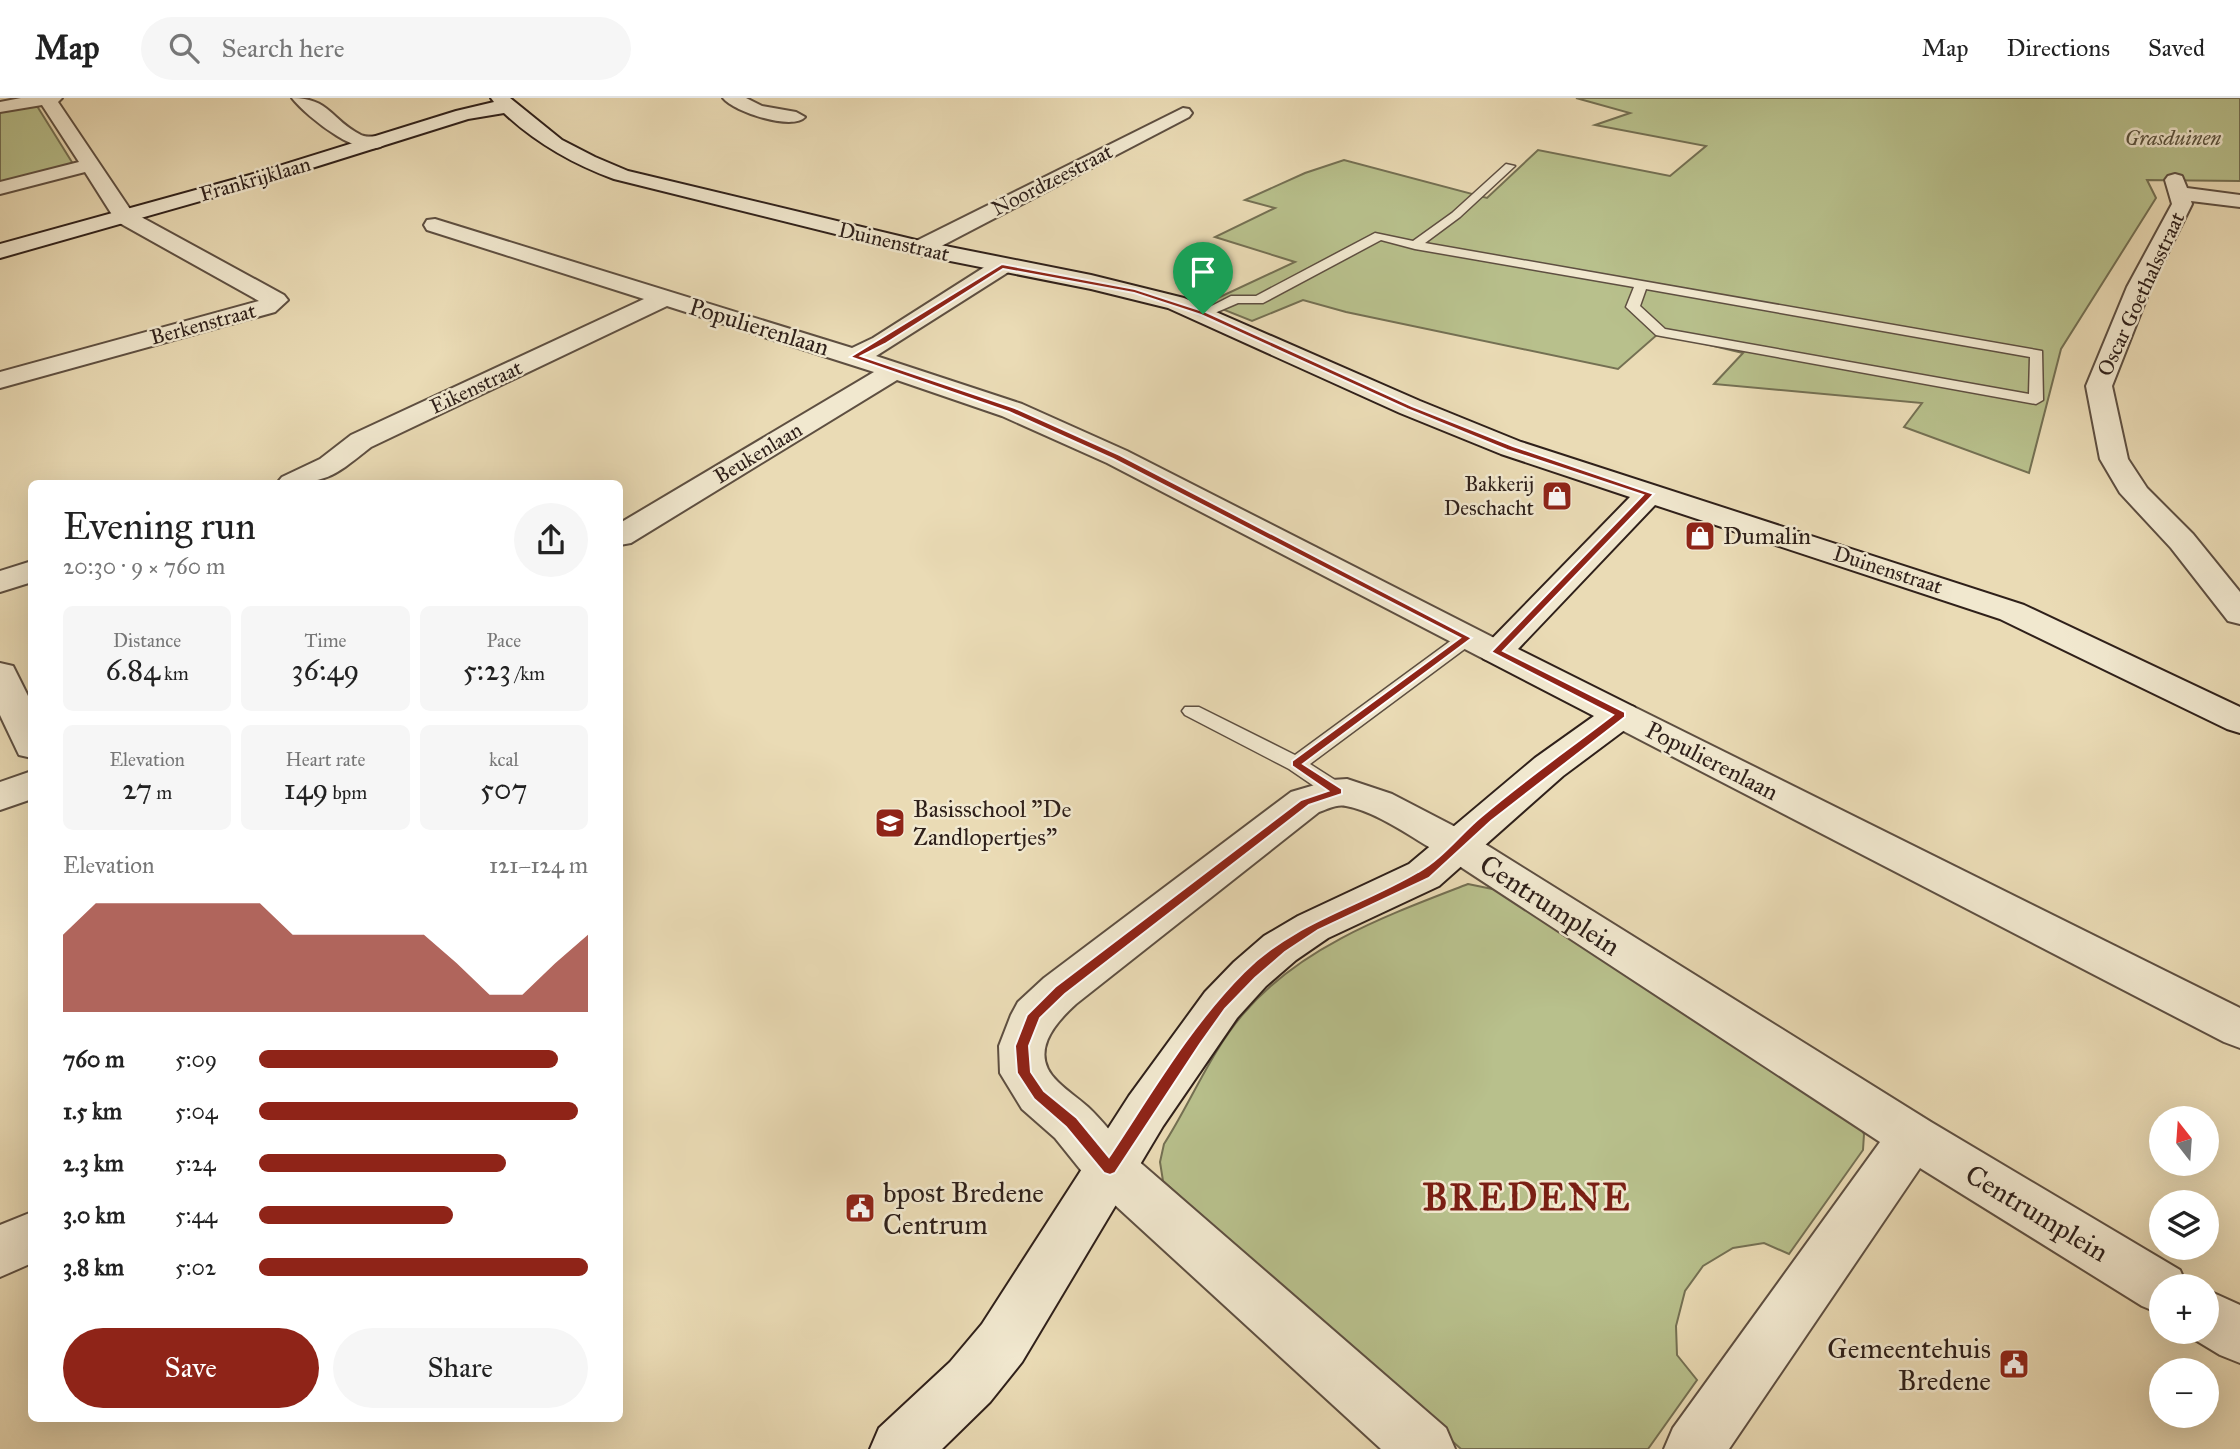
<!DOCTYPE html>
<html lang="en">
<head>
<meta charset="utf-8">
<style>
  body { margin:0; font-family:"IM FELL Great Primer",serif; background:#f6f6f6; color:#222; height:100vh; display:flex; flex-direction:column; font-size:26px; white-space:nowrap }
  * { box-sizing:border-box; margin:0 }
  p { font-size:23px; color:#767676 }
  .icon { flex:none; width:38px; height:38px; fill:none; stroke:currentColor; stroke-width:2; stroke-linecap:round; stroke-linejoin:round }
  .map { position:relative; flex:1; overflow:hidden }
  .side { position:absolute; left:28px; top:382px; width:595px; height:942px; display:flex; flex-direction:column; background:#fff; border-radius:10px; box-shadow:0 7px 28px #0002 }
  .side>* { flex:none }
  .needle { width:46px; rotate:343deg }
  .controls { position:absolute; left:2149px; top:1008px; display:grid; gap:14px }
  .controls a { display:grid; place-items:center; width:70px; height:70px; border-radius:50%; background:#fff; box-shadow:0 7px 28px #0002; font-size:35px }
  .pin { position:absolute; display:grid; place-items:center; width:60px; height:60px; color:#fff; margin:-72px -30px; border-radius:50% 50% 50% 0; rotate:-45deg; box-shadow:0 0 7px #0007 }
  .pin .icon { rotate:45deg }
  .round { display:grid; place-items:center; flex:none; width:74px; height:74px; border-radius:37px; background:#f6f6f6 }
  .overview { display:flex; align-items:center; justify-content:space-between; height:119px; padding:0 35px }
  h1 { font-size:38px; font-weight:600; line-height:52px }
  .metrics { display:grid; grid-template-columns:repeat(3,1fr); gap:10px; height:119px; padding:7px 35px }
  .metrics div { display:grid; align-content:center; border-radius:10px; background:#f6f6f6; text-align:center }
  .metrics b { font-size:30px; font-weight:600 }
  .metrics small { font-size:19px; font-weight:400 }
  .metrics p { font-size:19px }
  .chart { height:196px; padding:14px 35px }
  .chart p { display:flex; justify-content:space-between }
  .chart svg { width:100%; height:126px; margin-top:7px; fill:#8f2418; opacity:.7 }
  .button { display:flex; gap:14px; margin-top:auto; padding:14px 35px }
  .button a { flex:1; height:80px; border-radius:42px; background:#8f2418; color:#fff; font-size:28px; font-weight:600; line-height:80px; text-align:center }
  .button a+a { background:#f6f6f6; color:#222 }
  ul { padding:0 35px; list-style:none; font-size:23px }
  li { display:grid; grid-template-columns:112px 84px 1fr; align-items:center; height:52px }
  li i { height:18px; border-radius:9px; background:#8f2418 }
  header { display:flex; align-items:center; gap:42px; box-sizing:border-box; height:98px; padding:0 35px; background:#fff; border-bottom:2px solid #e0e0e0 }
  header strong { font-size:33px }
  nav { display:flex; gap:38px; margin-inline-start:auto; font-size:24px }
  .search { width:490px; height:63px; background:#f6f6f6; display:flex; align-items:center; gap:18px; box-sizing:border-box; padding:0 24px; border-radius:38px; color:#767676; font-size:26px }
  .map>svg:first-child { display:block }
  .green { fill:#b8c08c; stroke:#747053; stroke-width:2 }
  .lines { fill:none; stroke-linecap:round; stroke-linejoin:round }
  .lane-casing { stroke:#5e4f41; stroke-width:3 }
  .street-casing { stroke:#5e4f41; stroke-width:4 }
  .secondary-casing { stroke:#2f201a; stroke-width:4 }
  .lane { fill:#f1e8cf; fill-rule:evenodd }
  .street { fill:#f1e8cf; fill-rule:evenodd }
  .secondary { fill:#f1e8cf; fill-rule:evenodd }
  .route { fill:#8f2418; stroke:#fff; stroke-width:2; fill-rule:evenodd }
  .labels { text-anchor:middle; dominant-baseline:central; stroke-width:5; stroke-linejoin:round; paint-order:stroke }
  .far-park-label { font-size:21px; font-style:italic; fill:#58503c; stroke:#f1e8cf }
  .far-street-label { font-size:21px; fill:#2f201a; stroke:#f1e8cf }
  .far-poi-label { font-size:21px; fill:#2f201a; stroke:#f1e8cf; text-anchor:end }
  .street-label { font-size:24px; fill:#2f201a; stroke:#f1e8cf }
  .poi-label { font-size:24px; fill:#2f201a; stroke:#f1e8cf; text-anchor:start }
  .near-street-label { font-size:28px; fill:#2f201a; stroke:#f1e8cf }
  .near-poi-label { font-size:28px; fill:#2f201a; stroke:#f1e8cf; text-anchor:start }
  .near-district-label { font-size:38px; font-weight:bold; letter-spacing:2px; fill:#7a1f14; stroke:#f1e8cf }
</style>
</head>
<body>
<header>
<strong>Map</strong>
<div class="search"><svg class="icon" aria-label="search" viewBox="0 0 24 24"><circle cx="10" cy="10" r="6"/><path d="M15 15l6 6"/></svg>Search here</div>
<nav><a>Map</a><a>Directions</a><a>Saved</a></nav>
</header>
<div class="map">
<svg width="2240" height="1351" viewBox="0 0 2240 1351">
  <rect width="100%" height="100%" fill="#eadbb5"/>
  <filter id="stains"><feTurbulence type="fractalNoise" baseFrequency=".00286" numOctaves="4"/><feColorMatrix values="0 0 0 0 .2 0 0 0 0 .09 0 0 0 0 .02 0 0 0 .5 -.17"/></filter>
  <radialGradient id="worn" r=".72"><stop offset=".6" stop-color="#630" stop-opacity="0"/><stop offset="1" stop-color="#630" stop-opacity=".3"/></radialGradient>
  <g class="green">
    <path d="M 1576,0 L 2240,0 L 2240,83 L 2147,82 L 2156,100 L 2061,251 L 2029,375 L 1904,329 L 1922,305 L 1714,286 L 1743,255 L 1659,235 L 1618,271 L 1346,214 L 1303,202 L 1252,223 L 1207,205 L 1295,164 L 1215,139 L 1275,110 L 1245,102 L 1305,75 L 1344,62 L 1487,100 L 1538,52 L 1670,78 L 1706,48 L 1595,27 L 1630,15 Z"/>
    <path d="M 37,8 L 75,69 L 0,87 L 0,14 Z"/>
    <path d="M 1468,786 L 1502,793 L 1854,1018 L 1864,1036 L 1863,1052 L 1789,1156 L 1764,1145 L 1733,1150 L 1703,1168 L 1685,1193 L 1676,1228 L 1677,1257 L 1697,1282 L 1648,1351 L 1461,1351 L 1163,1083 L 1160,1064 L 1164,1046 C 1191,1004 1211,953 1244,915 C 1301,848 1388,817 1468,786 Z"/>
  </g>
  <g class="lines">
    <g class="lane-casing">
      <g id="lane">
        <path d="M 1506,66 L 1515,68 L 1460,119 L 1425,145 L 2042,253 L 2043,302 L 2036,306 L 1661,238 L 1656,237 L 1626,209 L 1634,189 L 1415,151 L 1381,142 L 1263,205 L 1238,205 L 1203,220 L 1196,216 L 1231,198 L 1256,198 L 1375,135 L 1413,143 L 1452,115 ZM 1646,191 L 2030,259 L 2029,296 L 1665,231 L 1640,208 Z"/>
        <path d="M 1467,534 L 1474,536 L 1476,540 L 1474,544 L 1310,666 L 1346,689 L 1349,694 L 1346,699 L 1338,701 L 1330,699 L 1289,671 L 1185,617 L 1182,613 L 1185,609 L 1199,609 L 1295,657 L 1460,536 Z"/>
      </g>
    </g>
    <g class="street-casing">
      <g id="street">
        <path d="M 21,0 L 62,0 L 58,4 L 132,114 L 284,197 L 288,202 L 275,214 L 0,290 L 0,274 L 259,203 L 116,123 L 85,74 L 0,96 L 0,84 L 79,64 L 42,7 L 0,14 L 0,4 Z"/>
        <path d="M 292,0 C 330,0 331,22 361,37 C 370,41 379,35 387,44 C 366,68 306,18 292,0 Z"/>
        <path d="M 723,0 L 746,0 L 762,8 L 796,14 L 805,19 C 793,33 734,14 723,0 Z"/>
        <path d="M 1183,10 L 1189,11 L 1192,15 L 1189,19 L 928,155 L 912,155 L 909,150 L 912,145 Z"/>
        <path d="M 2175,76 L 2182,78 L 2187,90 L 2240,97 L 2240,109 L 2191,103 L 2192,106 L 2151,189 L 2112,288 L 2128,361 L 2147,390 L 2193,436 L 2240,494 L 2240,526 L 2228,523 L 2171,450 L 2120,395 L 2100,361 L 2086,288 L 2127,189 L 2172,106 L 2165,82 L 2168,78 Z"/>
        <path d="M 435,121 L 852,250 L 873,240 L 994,163 L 1010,163 L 1013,168 L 1010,173 L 876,258 L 1022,306 L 1127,353 L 1508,547 L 1513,554 L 1508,561 L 1496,564 L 1484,561 L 1107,365 L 1002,318 L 897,282 L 631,445 L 620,447 L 620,425 L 874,274 L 667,208 L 371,349 C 332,380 327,385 277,385 L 282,379 L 320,361 L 351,337 L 644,201 L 427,132 L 424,127 L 427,122 Z"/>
        <path d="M 32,463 L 32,484 L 0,494 L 0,473 Z"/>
        <path d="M 0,565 L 13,568 L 32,606 L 32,660 L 19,657 L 0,617 Z"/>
        <path d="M 1621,605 L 1634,609 L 2240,910 L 2240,950 L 2224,944 L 1608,625 L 1603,617 L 1608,609 Z"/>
        <path d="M 32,673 L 32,701 L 0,712 L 0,684 Z"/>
        <path d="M 1347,681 L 1392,696 L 1469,736 L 1931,1024 L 2180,1172 L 2187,1188 L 2161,1188 L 2161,1216 L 2142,1208 L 1920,1070 L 1729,1351 L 1664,1351 L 1673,1330 L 1880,1044 L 1441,756 C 1414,741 1376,713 1346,708 C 1336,706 1328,711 1319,714 L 1076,906 C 1054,926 1028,956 1058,984 C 1067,993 1078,1000 1088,1009 C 1102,1022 1115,1039 1128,1054 L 1446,1330 L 1455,1351 L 1381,1351 L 1092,1086 L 1055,1040 L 1022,1011 L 1000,975 L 999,948 L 1011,917 L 1018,904 L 1044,880 L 1291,694 L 1332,682 Z"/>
        <path d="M 32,1114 L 32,1165 L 0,1179 L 0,1127 Z"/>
        <path d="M 2207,1192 L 2240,1207 L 2240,1265 L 2220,1257 L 2187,1237 L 2186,1234 L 2207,1234 Z"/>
      </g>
    </g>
    <g class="secondary-casing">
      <path id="secondary" d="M 491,0 L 510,0 L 562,42 L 595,59 L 628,73 L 920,143 L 1091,177 L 1184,200 L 1420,303 L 1521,344 L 2024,507 L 2240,609 L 2240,635 L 2227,631 L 2000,521 L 1655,407 L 1518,551 L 1634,609 L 1639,617 L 1634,625 L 1563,678 L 1439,788 L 1328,840 L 1296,862 L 1266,888 L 1237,920 L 1163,1028 L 1022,1264 L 990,1304 L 942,1351 L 870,1351 L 879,1330 L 950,1264 L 982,1226 L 1129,998 L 1205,894 L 1234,864 L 1264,838 L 1298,818 L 1409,766 L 1535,660 L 1594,618 L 1484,561 L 1479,554 L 1630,399 L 1501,356 L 1400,315 L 1168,210 L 1091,191 L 920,157 L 614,81 C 573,66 536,45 504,15 L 468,21 L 264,85 L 0,160 L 0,146 L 250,77 L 456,13 L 494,4 Z"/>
    </g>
    <use href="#lane" class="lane"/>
    <use href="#street" class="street"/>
    <use href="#secondary" class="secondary"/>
  </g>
  <path class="route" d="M 1002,166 L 1135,191 L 1206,214 L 1412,308 L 1513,348 L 1654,396 L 1503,553 L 1625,614 L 1625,619 L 1491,723 L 1429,780 L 1318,832 L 1285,854 L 1255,880 L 1225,911 L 1200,946 L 1115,1075 L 1110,1077 L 1104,1075 L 1066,1029 L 1034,1001 L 1017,975 L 1015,948 L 1027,917 L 1055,889 L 1301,702 L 1328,693 L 1292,668 L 1292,663 L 1460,540 L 1113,361 L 1009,314 L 850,259 ZM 1003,171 L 1134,195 L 1201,217 L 1407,311 L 1507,352 L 1643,397 L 1491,554 L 1613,617 C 1569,651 1524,682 1482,718 C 1461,735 1442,761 1418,774 C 1359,809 1294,824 1244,874 C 1190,928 1151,996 1109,1059 L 1077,1020 L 1044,993 L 1031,974 L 1029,948 L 1040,920 L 1065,896 L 1309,707 L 1342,696 L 1342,691 L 1303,666 L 1472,540 L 1120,357 L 1015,310 L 861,258 L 885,246 Z"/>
  <defs>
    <g id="shop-square" transform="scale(1.575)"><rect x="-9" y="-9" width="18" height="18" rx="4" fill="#8f2418" stroke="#f1e8cf"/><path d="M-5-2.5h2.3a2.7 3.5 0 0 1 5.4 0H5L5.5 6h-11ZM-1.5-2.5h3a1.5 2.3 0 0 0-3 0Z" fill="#fff"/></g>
    <g id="school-square" transform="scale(1.575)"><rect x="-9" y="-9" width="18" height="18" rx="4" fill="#8f2418" stroke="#f1e8cf"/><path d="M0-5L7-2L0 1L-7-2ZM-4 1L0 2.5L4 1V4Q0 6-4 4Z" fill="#fff"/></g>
    <g id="civic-square" transform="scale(1.575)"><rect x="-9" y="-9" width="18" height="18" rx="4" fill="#8f2418" stroke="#f1e8cf"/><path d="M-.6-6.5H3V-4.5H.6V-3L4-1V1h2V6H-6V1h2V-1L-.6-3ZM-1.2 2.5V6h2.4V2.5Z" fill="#fff"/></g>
  </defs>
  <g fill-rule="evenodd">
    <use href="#shop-square" x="1557" y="398"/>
    <use href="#shop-square" x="1700" y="438"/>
    <use href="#school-square" x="890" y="725"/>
    <use href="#civic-square" x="860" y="1110"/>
    <use href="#civic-square" x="2014" y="1266"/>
  </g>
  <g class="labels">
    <g class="far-park-label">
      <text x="2173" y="40">Grasduinen</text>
    </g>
    <g class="far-street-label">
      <text transform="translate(255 81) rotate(-16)">Frankrijklaan</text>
      <text transform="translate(1052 82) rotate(-27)">Noordzeestraat</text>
      <text transform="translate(894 144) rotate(13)">Duinenstraat</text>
      <text transform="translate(2141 196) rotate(-65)">Oscar Goethalsstraat</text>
      <text transform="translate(203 226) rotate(-15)">Berkenstraat</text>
      <text transform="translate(476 289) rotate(-25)">Eikenstraat</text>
      <text transform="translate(758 355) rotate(-31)">Beukenlaan</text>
      <text transform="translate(1888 472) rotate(18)">Duinenstraat</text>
    </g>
    <g class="far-poi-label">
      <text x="1534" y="386">Bakkerij<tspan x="1534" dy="24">Deschacht</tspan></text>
    </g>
    <g class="street-label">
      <text transform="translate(759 229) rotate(17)">Populierenlaan</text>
      <text transform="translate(1712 663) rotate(27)">Populierenlaan</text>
    </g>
    <g class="poi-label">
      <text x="1723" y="438">Dumalin</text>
      <text x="913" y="711">Basisschool "De<tspan x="913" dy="28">Zandlopertjes"</tspan></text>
    </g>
    <g class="near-street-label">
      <text transform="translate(1550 807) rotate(33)">Centrumplein</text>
      <text transform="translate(2037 1115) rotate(31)">Centrumplein</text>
    </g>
    <g class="near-poi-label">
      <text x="883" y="1094">bpost Bredene<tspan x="883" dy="32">Centrum</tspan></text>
      <text x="1991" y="1250" text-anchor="end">Gemeentehuis<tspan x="1991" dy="32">Bredene</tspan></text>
    </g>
    <g class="near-district-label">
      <text x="1527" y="1099">BREDENE</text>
    </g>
  </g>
  <rect width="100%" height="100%" filter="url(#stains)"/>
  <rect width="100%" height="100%" fill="url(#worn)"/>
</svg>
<div class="controls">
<a><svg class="needle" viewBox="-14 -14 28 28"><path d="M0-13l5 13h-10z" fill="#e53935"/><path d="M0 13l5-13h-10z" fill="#767676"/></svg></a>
<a><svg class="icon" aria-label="layers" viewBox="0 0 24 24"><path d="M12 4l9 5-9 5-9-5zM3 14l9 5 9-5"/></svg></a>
<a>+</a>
<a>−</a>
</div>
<div class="pin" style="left:1203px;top:216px;background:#1e9e55"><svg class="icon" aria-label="arrive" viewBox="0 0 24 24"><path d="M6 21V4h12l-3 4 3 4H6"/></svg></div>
<section class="side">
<div class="overview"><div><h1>Evening run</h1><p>20:30 · 9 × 760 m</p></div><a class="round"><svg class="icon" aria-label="share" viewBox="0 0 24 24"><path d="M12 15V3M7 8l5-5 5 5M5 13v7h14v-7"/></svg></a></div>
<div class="metrics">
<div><p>Distance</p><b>6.84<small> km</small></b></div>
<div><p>Time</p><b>36:49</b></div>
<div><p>Pace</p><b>5:23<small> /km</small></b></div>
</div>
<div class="metrics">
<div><p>Elevation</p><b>27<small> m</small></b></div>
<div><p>Heart rate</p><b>149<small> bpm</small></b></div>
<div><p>kcal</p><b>507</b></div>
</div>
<div class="chart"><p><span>Elevation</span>121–124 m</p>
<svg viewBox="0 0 160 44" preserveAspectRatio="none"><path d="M0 44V17L10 6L20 6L30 6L40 6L50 6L60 6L70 17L80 17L90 17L100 17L110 17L120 27L130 38L140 38L150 27L160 17V44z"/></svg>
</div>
<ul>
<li><b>760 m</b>5:09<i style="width:91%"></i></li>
<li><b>1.5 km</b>5:04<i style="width:97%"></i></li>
<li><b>2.3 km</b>5:24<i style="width:75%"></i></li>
<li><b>3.0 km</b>5:44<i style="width:59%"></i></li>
<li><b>3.8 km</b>5:02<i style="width:100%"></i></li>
</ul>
<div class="button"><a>Save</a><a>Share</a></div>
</section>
</div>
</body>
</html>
